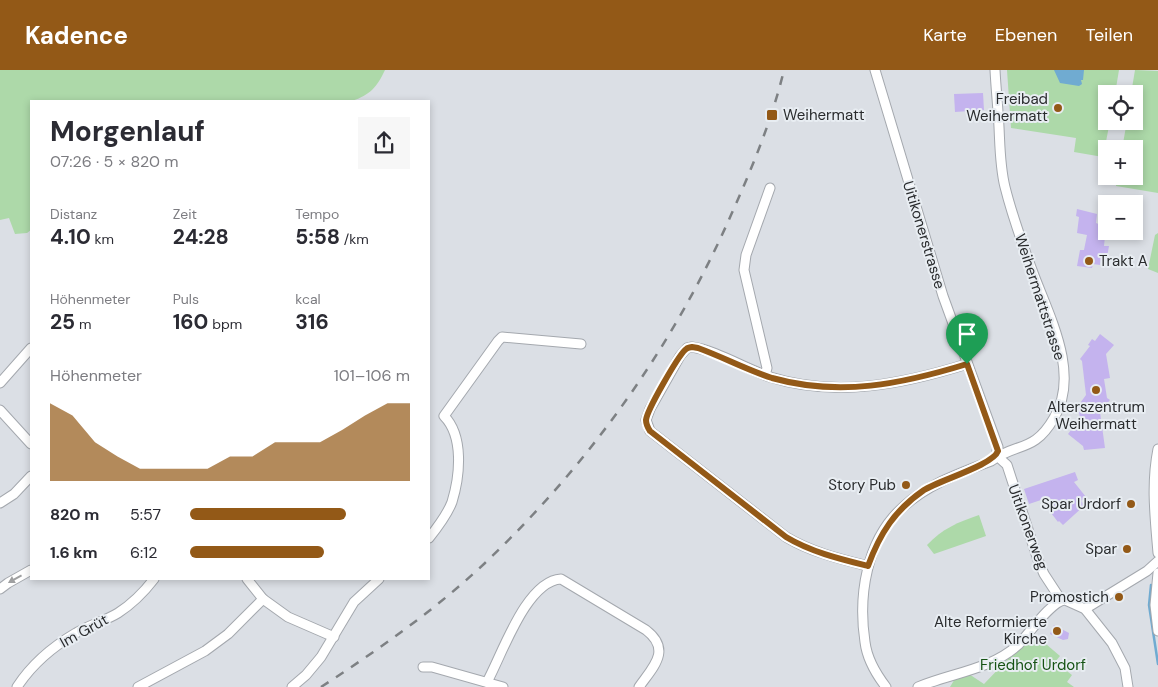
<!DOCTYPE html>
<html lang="de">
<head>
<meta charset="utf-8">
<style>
  body { margin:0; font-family:"DM Sans",sans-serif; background:#f7f7f7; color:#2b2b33; height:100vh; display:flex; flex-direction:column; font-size:19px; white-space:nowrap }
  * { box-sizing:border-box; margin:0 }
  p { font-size:16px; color:#7c7c81 }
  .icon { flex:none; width:28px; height:28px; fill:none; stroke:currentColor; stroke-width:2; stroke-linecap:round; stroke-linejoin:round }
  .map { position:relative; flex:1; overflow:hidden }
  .side { position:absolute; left:30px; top:30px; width:400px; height:480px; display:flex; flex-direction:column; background:#fff; border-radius:0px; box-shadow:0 2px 8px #0003 }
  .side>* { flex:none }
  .fabs { position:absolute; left:1098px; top:15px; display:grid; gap:10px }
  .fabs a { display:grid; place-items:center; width:45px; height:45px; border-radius:0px; background:#fff; box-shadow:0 2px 8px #0003; font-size:25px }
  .pin { position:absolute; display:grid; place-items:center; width:42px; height:42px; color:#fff; margin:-51px -21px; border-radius:50% 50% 50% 0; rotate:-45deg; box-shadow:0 0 5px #0007 }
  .pin .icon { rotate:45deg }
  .round { display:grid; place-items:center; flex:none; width:52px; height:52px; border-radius:0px; background:#f7f7f7 }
  .headline { display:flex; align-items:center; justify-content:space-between; height:85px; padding:0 20px }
  h1 { font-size:28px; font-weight:700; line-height:38px }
  .figures { display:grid; grid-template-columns:repeat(3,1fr); gap:8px; height:85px; padding:5px 20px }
  .figures div { display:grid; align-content:center }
  .figures b { font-size:21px; font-weight:700 }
  .figures small { font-size:14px; font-weight:400 }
  .figures p { font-size:14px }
  .chart { height:140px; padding:10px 20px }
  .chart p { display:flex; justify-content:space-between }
  .chart svg { width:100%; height:90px; margin-top:5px; fill:#935917; opacity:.7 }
  ul { padding:0 20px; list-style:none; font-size:16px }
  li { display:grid; grid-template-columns:80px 60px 1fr; align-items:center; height:38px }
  li i { height:12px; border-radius:6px; background:#935917 }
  header { display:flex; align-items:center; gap:30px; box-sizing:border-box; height:70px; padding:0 25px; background:#935917; color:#fff }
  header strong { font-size:24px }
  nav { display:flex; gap:28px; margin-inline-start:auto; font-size:18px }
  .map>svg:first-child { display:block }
  .green { fill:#add9a9 }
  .water { fill:#70abd1 }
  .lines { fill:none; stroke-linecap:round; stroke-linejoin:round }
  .stream { stroke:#70abd1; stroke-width:2.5 }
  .building { fill:#c4b3ee }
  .minor-casing { stroke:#a4a8ae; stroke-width:11 }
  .minor { stroke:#fff; stroke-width:9 }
  .rail { stroke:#7d8083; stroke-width:2.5; stroke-dasharray:9 9; stroke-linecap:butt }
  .oneway { fill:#9fa0a1 }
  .route-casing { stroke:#fff; stroke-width:10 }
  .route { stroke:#935917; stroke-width:6 }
  .poi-dot { fill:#935917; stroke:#e8edf2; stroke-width:2 }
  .labels { text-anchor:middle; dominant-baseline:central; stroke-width:4; stroke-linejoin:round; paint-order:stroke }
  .poi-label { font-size:15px; fill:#2a2c2e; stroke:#e8edf2; text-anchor:end }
  .street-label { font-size:15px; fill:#2a2c2e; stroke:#e8edf2 }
  .park-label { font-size:15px; fill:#165314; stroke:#e8edf2 }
</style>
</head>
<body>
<header>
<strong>Kadence</strong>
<nav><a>Karte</a><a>Ebenen</a><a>Teilen</a></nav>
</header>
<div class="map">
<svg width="1158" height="617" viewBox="0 0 1158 617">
  <rect width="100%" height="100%" fill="#dbdfe5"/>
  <g class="green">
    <path d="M 0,0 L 385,0 C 377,17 370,25 352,31 L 31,31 L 31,160 L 27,163 L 15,164 L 9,148 L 0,150 Z"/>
    <path d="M 1007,0 L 1119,0 L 1115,24 L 1106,24 L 1106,51 L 1110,51 L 1103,87 L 1074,82 L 1076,68 L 1011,58 Z"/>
    <path d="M 1135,0 L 1158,1 L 1158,123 L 1116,116 L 1117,106 L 1134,106 L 1134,79 L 1122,79 L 1127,51 L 1134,51 L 1134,24 L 1131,24 Z"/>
    <path d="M 1158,163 L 1158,203 L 1148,199 L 1155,165 Z"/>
    <path d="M 979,445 L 986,466 L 934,484 L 927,475 C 942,459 958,452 979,445 Z"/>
    <path d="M 1033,563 L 1060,586 L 1055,592 L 1072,605 L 1067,612 L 1074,617 L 950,617 L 956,607 L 969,604 L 984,614 Z"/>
  </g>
  <path class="water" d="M 1054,0 L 1084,0 L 1083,10 L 1081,10 L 1082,14 L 1079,16 L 1060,13 Z"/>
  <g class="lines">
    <path class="stream" d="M 1151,515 L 1149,535 L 1158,594"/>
  </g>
  <g class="building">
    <path d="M 983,23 L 984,40 L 955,42 L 954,24 Z"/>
    <path d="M 1077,139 L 1097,144 L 1096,153 L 1101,155 L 1100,165 L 1105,166 L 1104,176 L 1109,176 L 1107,187 L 1101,186 L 1100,195 L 1093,194 L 1092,198 L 1077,196 L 1080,180 L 1084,180 L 1087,165 L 1077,163 L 1079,147 L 1076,146 Z"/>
    <path d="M 1100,264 L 1114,275 L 1106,284 L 1110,308 L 1104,309 L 1107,328 L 1110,330 L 1100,342 L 1105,378 L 1084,380 L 1083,376 L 1068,364 L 1080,348 L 1078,336 L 1086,325 L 1082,291 L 1080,289 L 1090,276 L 1088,275 L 1092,269 L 1095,271 Z"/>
    <path d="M 1075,402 L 1078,410 L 1074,412 L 1086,427 L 1081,431 L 1085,435 L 1063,455 L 1059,451 L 1058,452 L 1048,439 L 1047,428 L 1029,434 L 1024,419 Z"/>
    <path d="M 1054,555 L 1069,563 L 1068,569 L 1063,570 L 1050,564 Z"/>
  </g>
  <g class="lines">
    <g class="minor-casing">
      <g id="minor">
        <path d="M 875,0 L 943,226 L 998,377 L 996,385"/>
        <path d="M 765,305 L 767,298 L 744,200 L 746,185 L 770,118"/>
        <path d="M 0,313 L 31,278"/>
        <path d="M 0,340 L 31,374"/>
        <path d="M 1158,379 C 1151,414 1155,447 1158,483"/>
        <path d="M 996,385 L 1007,395 L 1038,490 L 1044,504 L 1061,530"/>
        <path d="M 0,433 L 14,424 L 31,406"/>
        <path d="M 429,468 C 437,458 447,445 452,432 C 460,406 464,366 444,346 L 498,271 L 502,267 L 581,274"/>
        <path d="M 868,496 C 840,489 811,482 786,467 L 650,361 L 646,350 L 650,339 L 680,286 L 687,278 L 692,277 C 715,280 746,299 770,307 C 836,328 903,314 967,294"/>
        <path d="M 1158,503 L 1155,535 L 1158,561"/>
        <path d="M 247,509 L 263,529 L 288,547 L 334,567"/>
        <path d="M 0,519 L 8,513 L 31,500"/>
        <path d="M 1085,539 L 1147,501 L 1158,491"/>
        <path d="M 423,597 L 432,597 L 503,617"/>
        <path d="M 487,612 C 502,585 526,511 561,509 L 646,560 C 672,580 653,597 639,617"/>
        <path d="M 17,617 C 32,594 52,577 76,563 C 89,555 105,551 118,543 C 132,534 144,522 154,509"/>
        <path d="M 138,617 L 205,581 L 228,564 L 263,529"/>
        <path d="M 292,617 L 306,605 L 321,587 L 354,532 L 379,509"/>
        <path d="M 886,617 C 876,604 867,589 865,572 C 858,526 866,470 903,437 C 928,414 960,403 991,391 C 1017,372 1034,383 1054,348 C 1081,303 1048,244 1032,200 C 1022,173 1012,145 1005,117 C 1000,97 1000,77 999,57 C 998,38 996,19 995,0"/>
        <path d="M 918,617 C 951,603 990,600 1018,575 C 1029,564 1051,531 1065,530 L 1085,539 L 1112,573 L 1125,598 L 1128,617"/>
      </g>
    </g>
    <use href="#minor" class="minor"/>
    <path class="rail" d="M 321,617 C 378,580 435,540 485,493 C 589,394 673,277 731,145 C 752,98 772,50 784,0"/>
  </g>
  <defs><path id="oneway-solid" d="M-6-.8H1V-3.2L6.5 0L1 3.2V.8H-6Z" transform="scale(1.25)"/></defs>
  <use class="oneway" href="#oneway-solid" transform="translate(15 509) rotate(151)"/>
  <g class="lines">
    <g class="route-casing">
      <path id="route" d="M 692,277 L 698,278 C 723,287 747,300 772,308 C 840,327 902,314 967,294 L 998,381 C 993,395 940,410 924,420 C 895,440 880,463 868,496 C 840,489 811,482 786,467 L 650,361 C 648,358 646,354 646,350 C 647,340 677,288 685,280 C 688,277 688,278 692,277 Z"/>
    </g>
    <use href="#route" class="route"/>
  </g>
  <g class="poi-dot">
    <circle cx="1058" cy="38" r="5"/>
    <rect x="766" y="39" width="12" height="12" rx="2.5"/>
    <circle cx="1089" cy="191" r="5"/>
    <circle cx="1096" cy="320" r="5"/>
    <circle cx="906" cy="415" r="5"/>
    <circle cx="1131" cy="434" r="5"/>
    <circle cx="1127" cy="479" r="5"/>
    <circle cx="1119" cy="527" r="5"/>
    <circle cx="1057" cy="561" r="5"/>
  </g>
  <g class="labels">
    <g class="poi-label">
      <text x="1048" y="29">Freibad<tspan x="1048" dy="17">Weihermatt</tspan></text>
      <text x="783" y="45" text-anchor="start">Weihermatt</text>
      <text x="1099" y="191" text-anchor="start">Trakt A</text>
      <text x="1096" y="337" text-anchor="middle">Alterszentrum<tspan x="1096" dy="17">Weihermatt</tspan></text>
      <text x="896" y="415">Story Pub</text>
      <text x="1121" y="434">Spar Urdorf</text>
      <text x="1117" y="479">Spar</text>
      <text x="1109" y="527">Promostich</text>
      <text x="1047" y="552">Alte Reformierte<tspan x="1047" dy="17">Kirche</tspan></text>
    </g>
    <g class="street-label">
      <text transform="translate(924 165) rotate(73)">Uitikonerstrasse</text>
      <text transform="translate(1040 227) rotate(72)">Weihermattstrasse</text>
      <text transform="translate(1028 457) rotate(70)">Uitikonerweg</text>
      <text transform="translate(84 561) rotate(-29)">Im Grüt</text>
    </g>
    <g class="park-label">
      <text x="1033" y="595">Friedhof Urdorf</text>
    </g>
  </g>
</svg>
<div class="fabs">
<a><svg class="icon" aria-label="locate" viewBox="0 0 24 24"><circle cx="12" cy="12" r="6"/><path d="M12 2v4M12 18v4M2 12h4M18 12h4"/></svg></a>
<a>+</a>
<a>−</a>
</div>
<div class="pin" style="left:967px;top:294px;background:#1e9e55"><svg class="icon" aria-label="arrive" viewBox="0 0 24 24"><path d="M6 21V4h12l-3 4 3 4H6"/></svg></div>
<section class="side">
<div class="headline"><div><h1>Morgenlauf</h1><p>07:26 · 5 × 820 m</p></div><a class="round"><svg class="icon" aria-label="share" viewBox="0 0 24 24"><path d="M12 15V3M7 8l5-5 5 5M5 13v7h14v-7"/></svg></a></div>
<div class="figures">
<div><p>Distanz</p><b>4.10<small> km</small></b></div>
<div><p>Zeit</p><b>24:28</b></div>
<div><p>Tempo</p><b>5:58<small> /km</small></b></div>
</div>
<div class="figures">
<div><p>Höhenmeter</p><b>25<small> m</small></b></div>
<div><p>Puls</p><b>160<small> bpm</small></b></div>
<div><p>kcal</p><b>316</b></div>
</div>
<div class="chart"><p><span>Höhenmeter</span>101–106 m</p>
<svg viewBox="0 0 160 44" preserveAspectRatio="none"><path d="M0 44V6L10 12L20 25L30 32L40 38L50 38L60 38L70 38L80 32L90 32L100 25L110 25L120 25L130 19L140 12L150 6L160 6V44z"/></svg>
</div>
<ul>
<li><b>820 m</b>5:57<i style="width:71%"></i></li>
<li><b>1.6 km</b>6:12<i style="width:61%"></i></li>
</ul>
</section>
</div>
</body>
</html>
